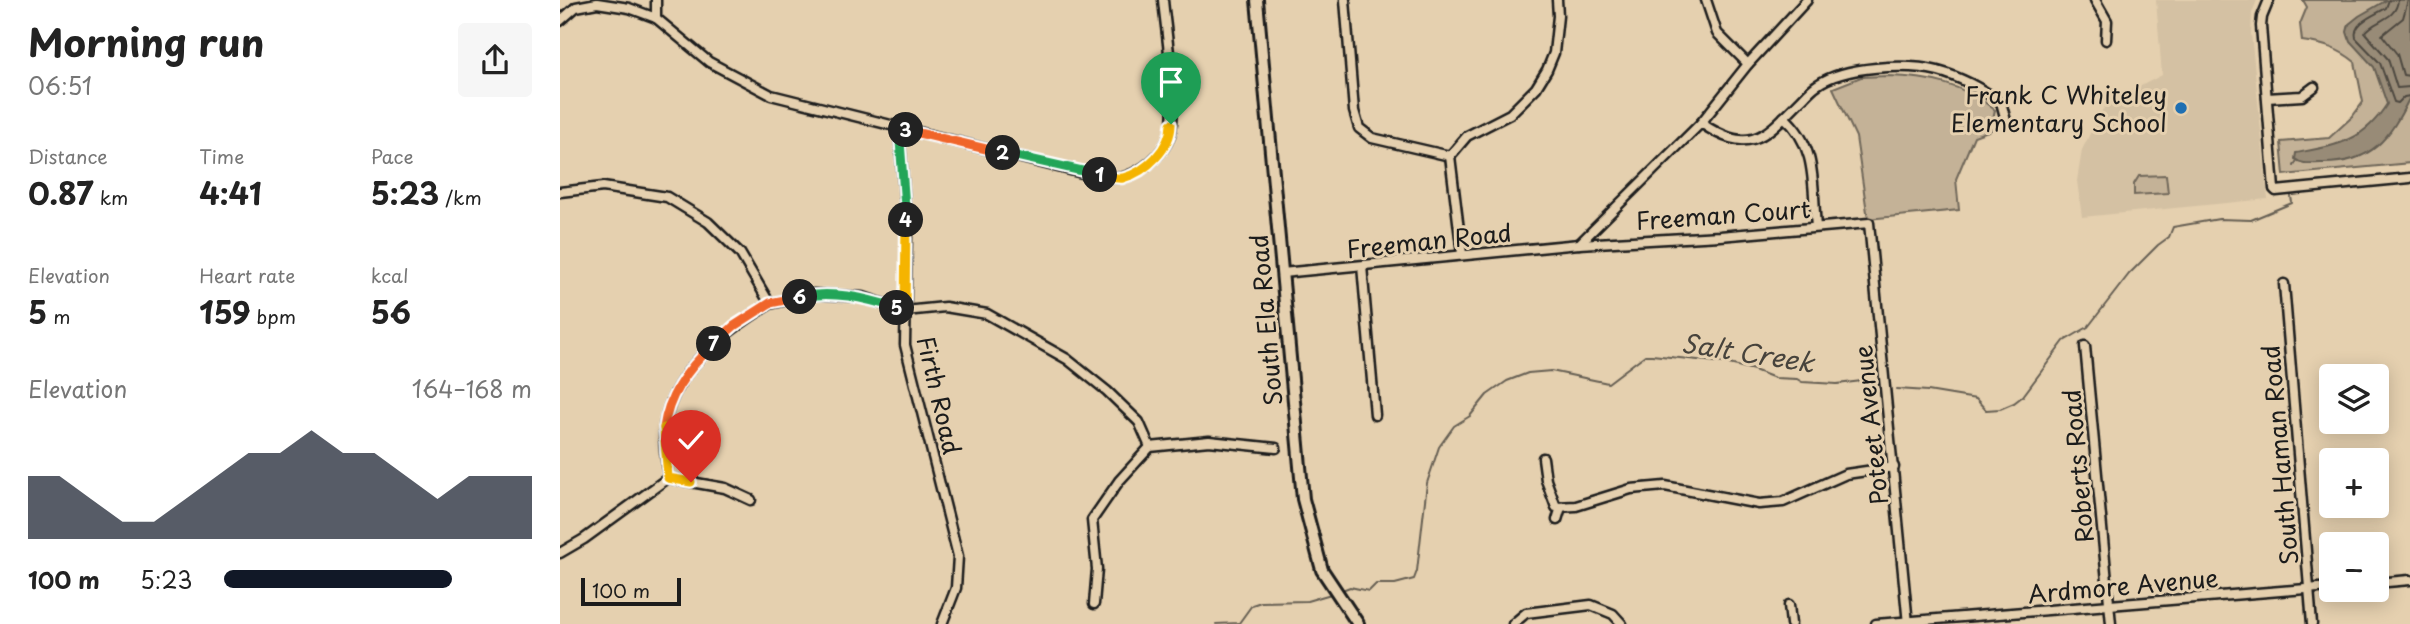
<!DOCTYPE html>
<html lang="en">
<head>
<meta charset="utf-8">
<style>
  body { margin:0; font-family:"Playpen Sans",sans-serif; background:#f6f6f6; color:#222; height:100vh; display:flex; flex-direction:column; font-size:26px; white-space:nowrap }
  * { box-sizing:border-box; margin:0 }
  p { font-size:23px; color:#767676 }
  .icon { flex:none; width:38px; height:38px; fill:none; stroke:currentColor; stroke-width:2; stroke-linecap:round; stroke-linejoin:round }
  .map { position:relative; flex:1; overflow:hidden }
  .panel { display:flex; flex-direction:column; background:#fff; width:560px }
  .panel>* { flex:none }
  .controls { position:absolute; left:1759px; top:364px; display:grid; gap:14px }
  .controls a { display:grid; place-items:center; width:70px; height:70px; border-radius:7px; background:#fff; box-shadow:0 4px 18px #0003; font-size:35px }
  .scale { position:absolute; left:21px; bottom:18px; width:100px; box-sizing:border-box; padding-left:7px; border:4px solid #1c1c1c; border-top:0; font-size:19px; line-height:24px; white-space:nowrap; color:#1c1c1c; -webkit-text-stroke:5px #e5d0af; paint-order:stroke }
  .pin { position:absolute; display:grid; place-items:center; width:60px; height:60px; color:#fff; margin:-72px -30px; border-radius:50% 50% 50% 0; rotate:-45deg; box-shadow:0 0 7px #0007 }
  .pin .icon { rotate:45deg }
  .km { position:absolute; width:35px; height:35px; margin:-18px; border-radius:50%; background:#222; color:#fff; font-size:19px; line-height:35px; text-align:center }
  .round { display:grid; place-items:center; flex:none; width:74px; height:74px; border-radius:7px; background:#f6f6f6 }
  .summary { display:flex; align-items:center; justify-content:space-between; height:119px; padding:0 28px }
  h1 { font-size:38px; font-weight:700; line-height:52px }
  .figures { display:grid; grid-template-columns:repeat(3,1fr); gap:10px; height:119px; padding:7px 28px }
  .figures div { display:grid; align-content:center }
  .figures b { font-size:30px; font-weight:700 }
  .figures small { font-size:19px; font-weight:400 }
  .figures p { font-size:19px }
  .chart { height:196px; padding:14px 28px }
  .chart p { display:flex; justify-content:space-between }
  .chart svg { width:100%; height:126px; margin-top:7px; fill:#111827; opacity:.7 }
  ul { padding:0 28px; list-style:none; font-size:23px }
  li { display:grid; grid-template-columns:112px 84px 1fr; align-items:center; height:52px }
  li i { height:18px; border-radius:9px; background:#111827 }
  main { display:flex; flex:1; min-height:0 }
  .map>svg:first-child { display:block }
  .built { fill:#d4c1a3 }
  .green { fill:#c4b297; stroke:#70675a; stroke-width:2 }
  .water { fill:#988b77; stroke:#665f53; stroke-width:2 }
  .lines { fill:none; stroke-linecap:round; stroke-linejoin:round }
  .shore { stroke:#4e4840; stroke-width:2 }
  .stream { stroke:#665f53; stroke-width:2 }
  .minor-casing { stroke:#1c1c1c; stroke-width:13 }
  .major-casing { stroke:#1c1c1c; stroke-width:16 }
  .minor { stroke:#e5d0af; stroke-width:8 }
  .major { stroke:#e5d0af; stroke-width:10 }
  .split-1-casing { stroke:#fff; stroke-width:14 }
  .split-2-casing { stroke:#fff; stroke-width:14 }
  .split-3-casing { stroke:#fff; stroke-width:14 }
  .split-4-casing { stroke:#fff; stroke-width:14 }
  .split-5-casing { stroke:#fff; stroke-width:14 }
  .split-6-casing { stroke:#fff; stroke-width:14 }
  .split-7-casing { stroke:#fff; stroke-width:14 }
  .split-8-casing { stroke:#fff; stroke-width:14 }
  .split-9-casing { stroke:#fff; stroke-width:14 }
  .split-1 { stroke:#f5b400; stroke-width:9 }
  .split-2 { stroke:#22a559; stroke-width:9 }
  .split-3 { stroke:#f0652b; stroke-width:9 }
  .split-4 { stroke:#22a559; stroke-width:9 }
  .split-5 { stroke:#f5b400; stroke-width:9 }
  .split-6 { stroke:#22a559; stroke-width:9 }
  .split-7 { stroke:#f0652b; stroke-width:9 }
  .split-8 { stroke:#f0652b; stroke-width:9 }
  .split-9 { stroke:#f5b400; stroke-width:9 }
  .poi-dot { fill:#1f6fb2; stroke:#e5d0af; stroke-width:2.5 }
  .labels { text-anchor:middle; dominant-baseline:central; stroke-width:6; stroke-linejoin:round; paint-order:stroke }
  .poi-label { font-size:24px; fill:#1c1c1c; stroke:#e5d0af; text-anchor:end }
  .street-label { font-size:24px; fill:#1c1c1c; stroke:#e5d0af }
  .water-label { font-size:26px; font-style:italic; fill:#47433c; stroke:#e5d0af }
</style>
</head>
<body>
<main>
<section class="panel">
<div class="summary"><div><h1>Morning run</h1><p>06:51</p></div><a class="round"><svg class="icon" aria-label="share" viewBox="0 0 24 24"><path d="M12 15V3M7 8l5-5 5 5M5 13v7h14v-7"/></svg></a></div>
<div class="figures">
<div><p>Distance</p><b>0.87<small> km</small></b></div>
<div><p>Time</p><b>4:41</b></div>
<div><p>Pace</p><b>5:23<small> /km</small></b></div>
</div>
<div class="figures">
<div><p>Elevation</p><b>5<small> m</small></b></div>
<div><p>Heart rate</p><b>159<small> bpm</small></b></div>
<div><p>kcal</p><b>56</b></div>
</div>
<div class="chart"><p><span>Elevation</span>164–168 m</p>
<svg viewBox="0 0 160 44" preserveAspectRatio="none"><path d="M0 44V22L10 22L20 30L30 38L40 38L50 30L60 22L70 14L80 14L90 6L100 14L110 14L120 22L130 30L140 22L150 22L160 22V44z"/></svg>
</div>
<ul>
<li><b>100 m</b>5:23<i style="width:74%"></i></li>
</ul>
</section>
<div class="map">
<svg width="1850" height="624" viewBox="0 0 1850 624">
  <rect width="100%" height="100%" fill="#e5d0af"/>
  <filter id="ink" filterUnits="userSpaceOnUse"><feTurbulence type="fractalNoise" baseFrequency=".0143" numOctaves="2"/><feDisplacementMap in="SourceGraphic" scale="14" xChannelSelector="R" yChannelSelector="G"/><feConvolveMatrix kernelMatrix="1 2 1 2 8 2 1 2 1" color-interpolation-filters="sRGB"/></filter>
  <g filter="url(#ink)">
    <path class="built" d="M 1596,0 L 1697,0 L 1692,13 L 1691,34 L 1708,199 L 1522,217 L 1517,181 L 1522,150 L 1540,113 L 1548,103 L 1602,75 Z"/>
    <g class="green">
      <path d="M 1743,0 L 1850,0 L 1850,163 L 1724,175 L 1721,142 L 1769,138 L 1792,117 L 1803,102 L 1795,62 C 1778,48 1763,44 1742,41 L 1740,24 L 1747,7 Z"/>
      <path d="M 1328,76 C 1368,77 1404,84 1435,110 L 1431,130 L 1414,136 L 1396,179 L 1399,210 L 1308,219 L 1296,137 L 1273,88 L 1301,77 Z"/>
      <path d="M 1606,175 L 1608,193 L 1574,195 L 1574,184 L 1579,176 Z"/>
    </g>
    <path class="water" d="M 1827,0 L 1850,0 L 1850,97 C 1829,139 1812,164 1761,163 C 1751,163 1742,165 1735,159 L 1736,153 C 1778,145 1803,142 1827,104 L 1814,67 L 1790,41 L 1787,32 L 1789,24 L 1799,16 Z"/>
    <g class="lines">
      <g class="shore">
        <path d="M 1829,0 L 1826,8 C 1815,15 1792,22 1796,38 L 1820,63 L 1834,102 L 1838,103 L 1844,97 L 1850,96"/>
        <path d="M 1838,0 C 1836,21 1814,19 1805,33 L 1828,59 L 1837,88 L 1850,87"/>
        <path d="M 1848,0 L 1843,18 L 1822,35 L 1837,54 L 1843,75 L 1850,76"/>
      </g>
      <g class="stream">
        <path d="M 1734,166 L 1736,162"/>
        <path d="M 1337,389 L 1368,391 L 1416,399 L 1426,410 L 1440,409 L 1454,403 L 1463,396 L 1504,341 L 1528,327 L 1569,274 L 1598,245 L 1609,237 L 1613,227 L 1659,219 L 1691,220 L 1732,203 L 1731,196"/>
        <path d="M 782,590 L 790,587 L 809,591 L 816,584 L 835,584 L 854,579 L 857,571 L 867,483 L 879,447 L 894,426 L 910,416 L 927,395 L 947,381 L 968,373 L 991,371 L 1048,383 L 1085,355 L 1092,355 L 1165,363 L 1194,370 L 1215,378 L 1237,379 L 1242,382 L 1277,384 L 1310,380 L 1319,385"/>
        <path d="M 656,624 L 679,623 L 692,605 L 701,602 L 747,601 L 771,594"/>
      </g>
      <g class="minor-casing">
        <g id="minor">
          <path d="M 785,0 L 794,111 L 799,128 L 812,138 L 890,156 L 907,136 L 950,114 L 976,88 L 987,70 L 994,53 L 998,16 L 997,0"/>
          <path d="M 1146,0 L 1157,33 L 1188,64"/>
          <path d="M 1535,0 L 1547,21 L 1546,40"/>
          <path d="M 1709,0 L 1702,17 L 1701,26 L 1714,189 L 1716,191 L 1850,178"/>
          <path d="M 96,18 L 96,0"/>
          <path d="M 0,21 L 16,7 L 37,3 L 69,8 L 96,18 L 149,62 L 211,95 L 526,174 C 537,175 554,180 564,177 C 583,171 604,154 610,135 C 618,105 606,33 603,0"/>
          <path d="M 1707,98 L 1742,96 L 1754,87"/>
          <path d="M 1224,117 C 1258,147 1252,185 1256,227"/>
          <path d="M 1141,123 C 1191,157 1205,136 1241,100 C 1246,95 1251,89 1257,85 C 1284,66 1347,63 1378,71 C 1401,77 1421,89 1441,102 L 1446,121"/>
          <path d="M 339,128 L 347,233 L 345,345 L 398,556 L 396,588 L 382,624"/>
          <path d="M 890,156 L 902,254"/>
          <path d="M 0,192 L 43,187 L 107,197 L 148,222 L 180,253 L 210,304 L 253,294 L 303,297 L 345,311 L 385,307 L 427,314 L 507,359 L 547,391 L 579,422 L 590,447 L 649,441 L 716,448"/>
          <path d="M 1019,244 L 1141,123 L 1188,64 L 1247,0"/>
          <path d="M 802,266 L 815,415"/>
          <path d="M 722,273 L 1019,244 L 1160,236 L 1309,223 L 1348,624"/>
          <path d="M 1724,284 L 1752,624"/>
          <path d="M 1525,346 L 1551,624"/>
          <path d="M 983,458 L 986,480 L 996,507 L 1016,506 L 1071,489 L 1105,486 L 1199,504 L 1223,502 L 1286,474 L 1334,467"/>
          <path d="M 108,478 L 165,488 L 191,500"/>
          <path d="M 997,520 L 1001,507"/>
          <path d="M 0,553 L 24,539 L 108,478 C 107,461 102,440 105,423 C 115,368 165,332 210,304"/>
          <path d="M 1816,583 L 1850,580"/>
          <path d="M 534,604 L 537,569 L 532,520 L 559,481 L 590,447"/>
          <path d="M 1229,605 L 1231,624"/>
          <path d="M 953,624 L 966,613 L 1031,605 L 1053,614 L 1062,624"/>
          <path d="M 1316,624 L 1771,587"/>
        </g>
      </g>
      <g class="major-casing">
        <path id="major" d="M 697,0 L 743,499 L 762,570 L 798,624"/>
      </g>
      <use href="#minor" class="minor"/>
      <use href="#major" class="major"/>
    </g>
  </g>
  <g class="lines" filter="url(#ink)">
    <g class="split-1-casing">
      <path id="split-1" d="M 540,175 C 547,176 557,179 563,178 C 586,172 611,148 611,124"/>
    </g>
    <g class="split-2-casing">
      <path id="split-2" d="M 443,153 L 540,175"/>
    </g>
    <g class="split-3-casing">
      <path id="split-3" d="M 346,130 L 443,153"/>
    </g>
    <g class="split-4-casing">
      <path id="split-4" d="M 346,220 L 339,128 L 346,130"/>
    </g>
    <g class="split-5-casing">
      <path id="split-5" d="M 337,308 L 345,311 L 346,220"/>
    </g>
    <g class="split-6-casing">
      <path id="split-6" d="M 240,297 C 273,290 305,298 337,308"/>
    </g>
    <g class="split-7-casing">
      <path id="split-7" d="M 154,344 L 174,326 L 210,303 L 240,297"/>
    </g>
    <g class="split-8-casing">
      <path id="split-8" d="M 104,428 C 108,395 130,366 154,344"/>
    </g>
    <g class="split-9-casing">
      <path id="split-9" d="M 104,428 L 108,478 L 131,482"/>
    </g>
    <use href="#split-1" class="split-1"/>
    <use href="#split-2" class="split-2"/>
    <use href="#split-3" class="split-3"/>
    <use href="#split-4" class="split-4"/>
    <use href="#split-5" class="split-5"/>
    <use href="#split-6" class="split-6"/>
    <use href="#split-7" class="split-7"/>
    <use href="#split-8" class="split-8"/>
    <use href="#split-9" class="split-9"/>
  </g>
  <circle class="poi-dot" cx="1621" cy="108" r="7"/>
  <g class="labels">
    <g class="poi-label">
      <text x="1607" y="94">Frank C Whiteley<tspan x="1607" dy="28">Elementary School</tspan></text>
    </g>
    <g class="street-label">
      <text transform="translate(1163 214) rotate(-4)">Freeman Court</text>
      <text transform="translate(869 240) rotate(-6)">Freeman Road</text>
      <text transform="translate(705 320) rotate(-95)">South Ela Road</text>
      <text transform="translate(380 395) rotate(77)">Firth Road</text>
      <text transform="translate(1310 425) rotate(-96)">Poteet Avenue</text>
      <text transform="translate(1719 455) rotate(-95)">South Haman Road</text>
      <text transform="translate(1517 466) rotate(-95)">Roberts Road</text>
      <text transform="translate(1563 585) rotate(-5)">Ardmore Avenue</text>
    </g>
    <g class="water-label">
      <text transform="translate(1188 352) rotate(9)">Salt Creek</text>
    </g>
  </g>
</svg>
<div class="controls">
<a><svg class="icon" aria-label="layers" viewBox="0 0 24 24"><path d="M12 4l9 5-9 5-9-5zM3 14l9 5 9-5"/></svg></a>
<a>+</a>
<a>−</a>
</div>
<div class="scale">100 m</div>
<div class="pin" style="left:611px;top:124px;background:#1e9e55"><svg class="icon" aria-label="arrive" viewBox="0 0 24 24"><path d="M6 21V4h12l-3 4 3 4H6"/></svg></div>
<div class="pin" style="left:131px;top:482px;background:#d93025"><svg class="icon" aria-label="check" viewBox="0 0 24 24"><path d="M5 12l5 5 9-10"/></svg></div>
<b class="km" style="left:540px;top:175px">1</b>
<b class="km" style="left:443px;top:153px">2</b>
<b class="km" style="left:346px;top:130px">3</b>
<b class="km" style="left:346px;top:220px">4</b>
<b class="km" style="left:337px;top:308px">5</b>
<b class="km" style="left:240px;top:297px">6</b>
<b class="km" style="left:154px;top:344px">7</b>
</div>
</main>
</body>
</html>
